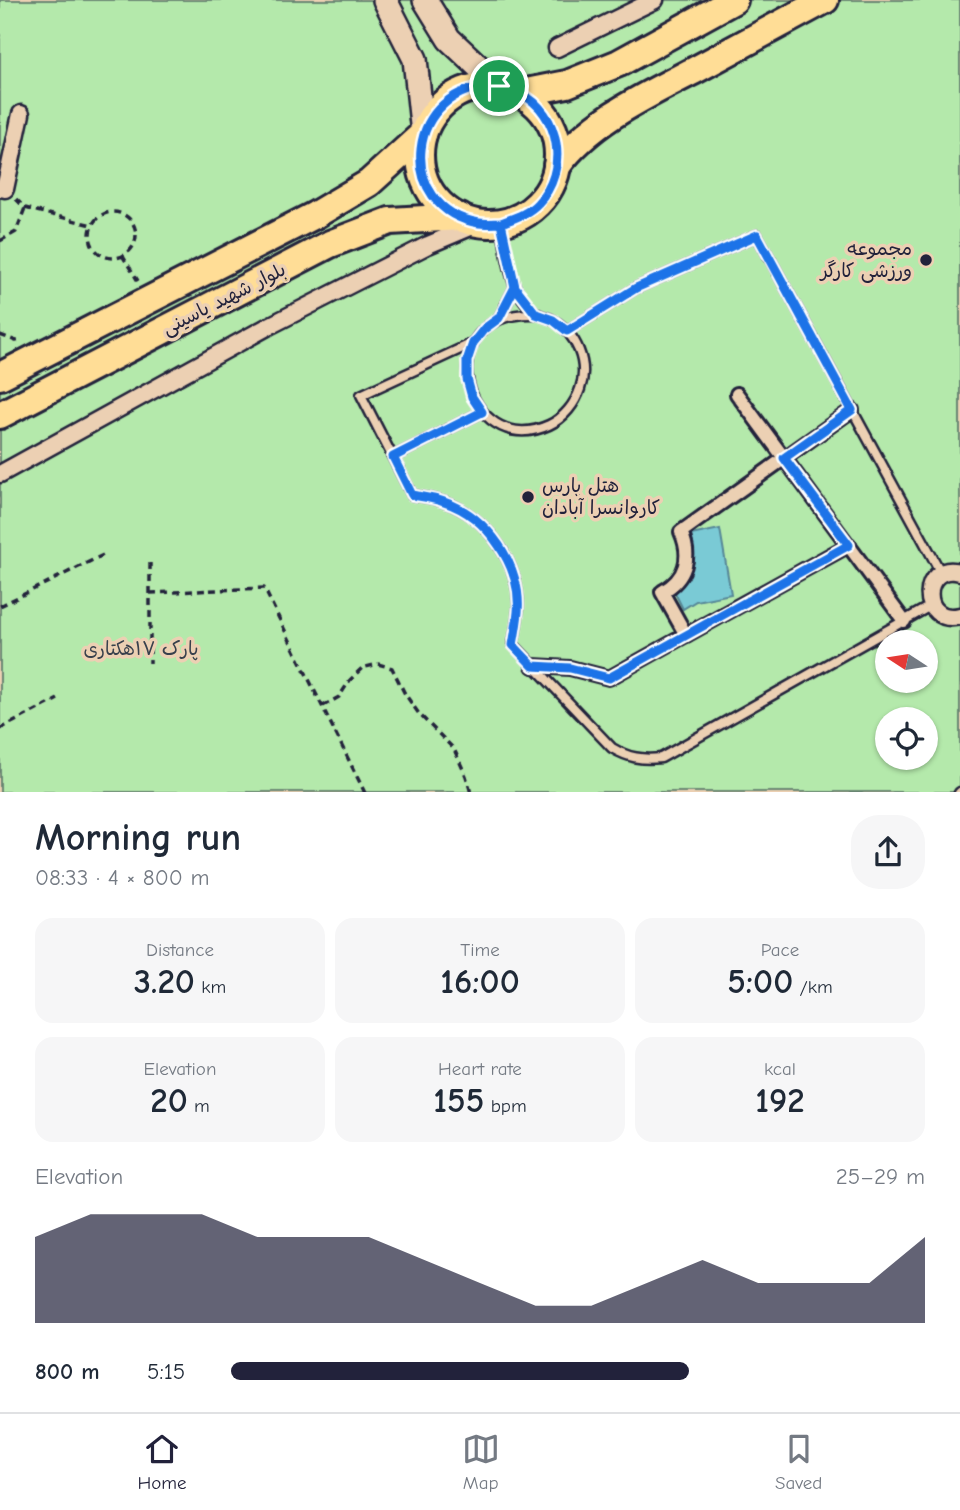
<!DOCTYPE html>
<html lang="en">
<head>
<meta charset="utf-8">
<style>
  body { margin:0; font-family:"Comic Neue","Playpen Sans Arabic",sans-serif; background:#f6f6f7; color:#1f2937; height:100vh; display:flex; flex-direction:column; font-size:26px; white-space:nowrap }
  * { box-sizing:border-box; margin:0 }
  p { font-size:23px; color:#747a83 }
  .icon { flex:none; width:38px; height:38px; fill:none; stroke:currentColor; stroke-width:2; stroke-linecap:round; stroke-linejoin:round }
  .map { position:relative; height:792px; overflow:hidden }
  .panel { display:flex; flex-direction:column; background:#fff; flex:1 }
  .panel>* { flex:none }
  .needle { width:46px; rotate:282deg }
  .controls { position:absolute; left:875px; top:630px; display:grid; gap:14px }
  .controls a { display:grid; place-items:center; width:63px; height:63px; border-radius:50%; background:#fff; box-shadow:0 2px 5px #0004; font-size:35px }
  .pin { position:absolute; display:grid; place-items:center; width:60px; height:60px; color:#fff; margin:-30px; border:4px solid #fff; border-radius:50%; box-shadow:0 2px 7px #0007 }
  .round { display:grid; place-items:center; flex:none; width:74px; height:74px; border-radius:28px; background:#f6f6f7 }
  .overview { display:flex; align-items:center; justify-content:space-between; height:119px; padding:0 35px }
  h1 { font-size:38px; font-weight:700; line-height:52px }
  .figures { display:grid; grid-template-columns:repeat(3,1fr); gap:10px; height:119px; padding:7px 35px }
  .figures div { display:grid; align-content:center; border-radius:18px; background:#f6f6f7; text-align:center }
  .figures b { font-size:35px; font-weight:700 }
  .figures small { font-size:19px; font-weight:400 }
  .figures p { font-size:19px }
  .chart { height:196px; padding:14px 35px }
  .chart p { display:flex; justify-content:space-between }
  .chart svg { width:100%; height:126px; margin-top:7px; fill:#22223b; opacity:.7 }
  ul { padding:0 35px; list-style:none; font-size:23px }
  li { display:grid; grid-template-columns:112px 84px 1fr; align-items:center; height:52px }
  li i { height:18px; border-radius:9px; background:#22223b }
  .tab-bar { display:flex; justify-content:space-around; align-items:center; height:98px; border-top:2px solid #e0e1e3; background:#fff; font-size:19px; color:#747a83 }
  .tab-bar a { display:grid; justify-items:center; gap:4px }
  .tab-bar .active { color:#22223b }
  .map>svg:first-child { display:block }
  .green { fill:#b4e9ab; stroke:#6b8673; stroke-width:2; fill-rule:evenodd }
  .water { fill:#7acad5; stroke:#578797; stroke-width:2 }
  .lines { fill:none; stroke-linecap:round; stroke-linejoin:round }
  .service-casing { stroke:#22223b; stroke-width:13 }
  .pedestrian-casing { stroke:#22223b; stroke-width:18 }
  .minor-casing { stroke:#22223b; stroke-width:21 }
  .secondary-casing { stroke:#22223b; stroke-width:28 }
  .primary-casing { stroke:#22223b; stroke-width:32 }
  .path { stroke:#22223b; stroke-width:3.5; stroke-dasharray:7 5; stroke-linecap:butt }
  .service { stroke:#ecd0b3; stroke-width:8 }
  .pedestrian { stroke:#ecd0b3; stroke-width:12 }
  .minor { stroke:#ecd0b3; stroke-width:16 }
  .secondary { stroke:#ecd0b3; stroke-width:23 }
  .primary { stroke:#ffdd96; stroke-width:26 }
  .route-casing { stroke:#fff; stroke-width:14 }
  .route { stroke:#1a73e8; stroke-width:9 }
  .poi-dot { fill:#22223b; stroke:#ecd0b3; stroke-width:2.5 }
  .labels { text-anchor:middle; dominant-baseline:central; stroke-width:7; stroke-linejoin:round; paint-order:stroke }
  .poi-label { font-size:19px; fill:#22223b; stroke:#ecd0b3; text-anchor:end }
  .street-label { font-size:19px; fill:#22223b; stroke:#ecd0b3 }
  .park-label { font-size:19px; fill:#38404c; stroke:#ecd0b3 }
</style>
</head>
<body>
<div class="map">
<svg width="960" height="793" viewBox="0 0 960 793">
  <rect width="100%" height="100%" fill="#ecd0b3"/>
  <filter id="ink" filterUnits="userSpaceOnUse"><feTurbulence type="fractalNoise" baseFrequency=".0143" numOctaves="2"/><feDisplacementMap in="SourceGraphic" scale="14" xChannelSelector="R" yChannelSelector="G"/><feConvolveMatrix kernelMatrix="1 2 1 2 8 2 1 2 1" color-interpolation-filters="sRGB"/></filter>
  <g filter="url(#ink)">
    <path class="green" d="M 0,0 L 960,0 L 960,792 L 0,792 ZM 887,642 L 926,642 L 926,681 L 887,681 ZM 887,719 L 926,719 L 926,758 L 887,758 Z"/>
    <path class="water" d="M 720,529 L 731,594 L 696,601 L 683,609 L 673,589 C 690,570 697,562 691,535 Z"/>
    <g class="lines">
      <g class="service-casing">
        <g id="service">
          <path d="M 501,223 C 505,243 507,267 515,286 C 518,294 531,311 538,314 C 543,317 549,317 553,320 C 577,334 589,364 580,389 C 575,404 564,418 549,425 C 465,463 423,310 536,314"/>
          <path d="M 499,318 L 515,287"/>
          <path d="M 567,331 L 636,288 L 757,235 L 941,573"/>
          <path d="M 473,343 L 361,395 L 412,495 C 423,497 434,498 444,502 C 488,516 522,567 518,612 C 517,623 515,634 513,644 L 612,748 C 629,758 642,760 661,758 L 932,605"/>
          <path d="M 393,457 L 482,412"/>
          <path d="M 959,793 L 960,792"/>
        </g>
      </g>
      <g class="pedestrian-casing">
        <g id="pedestrian">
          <path d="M 737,394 L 904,621"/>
          <path d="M 686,635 L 849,545"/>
          <path d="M 533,666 L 570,668 L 609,678 L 686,635 L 662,592 C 686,579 692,557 681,532 L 852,410"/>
        </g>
      </g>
      <g class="minor-casing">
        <g id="minor">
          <path d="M 557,48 L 655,0"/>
          <path d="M 0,188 L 5,189 L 21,114"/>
          <path d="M 0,474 L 269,326 L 428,245 L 480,223"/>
          <path d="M 960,572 C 920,561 919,626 960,616"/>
        </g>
      </g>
      <g class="secondary-casing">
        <g id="secondary">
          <path d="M 385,0 L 415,59 L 423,134"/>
          <path d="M 425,0 L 449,39 L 499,86"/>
        </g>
      </g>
      <g class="primary-casing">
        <g id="primary">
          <circle cx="489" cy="155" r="69"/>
          <path d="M 521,93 L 567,84 L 619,63 L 734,0"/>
          <path d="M 557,166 C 591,120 647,95 697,69 C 740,46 782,23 825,0"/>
          <path d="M 0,376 L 315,215 L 369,183 L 423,134"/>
          <path d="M 0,415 L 330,244 L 390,221 L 460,217"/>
        </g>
      </g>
      <g class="path">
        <path d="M 16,199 L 25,208 L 92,225"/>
        <circle cx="113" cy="235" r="23"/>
        <path d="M 0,241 L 16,232 L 25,208"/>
        <path d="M 122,255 L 138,281"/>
        <path d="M 0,335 L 16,341 L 21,340"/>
        <path d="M 150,563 L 150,663"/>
        <path d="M 150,593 L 264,588 L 365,793"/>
        <path d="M 0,606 L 105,554"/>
        <path d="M 323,706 L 339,697 L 350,680 L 362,668 L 378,664 L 392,668 L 405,694 L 419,714 L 454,749 L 466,776 L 471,793"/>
        <path d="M 0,729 L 58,699"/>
      </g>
      <use href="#service" class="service"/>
      <use href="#pedestrian" class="pedestrian"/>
      <use href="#minor" class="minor"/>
      <use href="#secondary" class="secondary"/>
      <use href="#primary" class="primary"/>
    </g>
  </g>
  <g class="lines" filter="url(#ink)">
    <g class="route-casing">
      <path id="route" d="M 499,86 C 506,88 514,90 520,93 C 561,113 569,171 538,203 C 528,214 514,218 501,223 L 515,287 L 499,318 L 484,329 L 473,343 L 467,361 L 467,379 L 472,397 L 482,412 L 393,457 L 412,495 C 423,497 434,498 444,502 C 488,516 522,567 518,612 C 517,623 515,634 513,645 L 533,666 L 570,668 L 609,678 L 849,545 L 784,458 L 852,410 L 757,235 L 636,288 L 567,331 L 553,320 L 536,314 L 515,287 L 501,223 C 494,223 486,224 479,223 C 394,210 403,83 499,86"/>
    </g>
    <use href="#route" class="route"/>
  </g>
  <g class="poi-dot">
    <circle cx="926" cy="260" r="7"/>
    <circle cx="528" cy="497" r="7"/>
  </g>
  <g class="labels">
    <g class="poi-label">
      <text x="912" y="249">مجموعه<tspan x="912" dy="22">ورزشی کارگر</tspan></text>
      <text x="542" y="486" text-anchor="start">هتل پارس<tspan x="542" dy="22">کاروانسرا آبادان</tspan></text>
    </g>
    <g class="street-label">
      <text transform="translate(224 299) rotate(-27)">بلوار شهید یاسینی</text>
    </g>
    <g class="park-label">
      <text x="141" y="649">پارک ۱۷هکتاری</text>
    </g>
  </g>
</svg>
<div class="controls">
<a><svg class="needle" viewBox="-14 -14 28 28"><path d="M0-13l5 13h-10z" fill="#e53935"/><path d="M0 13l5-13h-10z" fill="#747a83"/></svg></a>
<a><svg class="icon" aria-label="locate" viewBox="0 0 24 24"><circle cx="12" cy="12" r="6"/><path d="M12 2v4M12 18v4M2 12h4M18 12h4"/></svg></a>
</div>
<div class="pin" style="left:499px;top:86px;background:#1e9e55"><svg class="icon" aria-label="arrive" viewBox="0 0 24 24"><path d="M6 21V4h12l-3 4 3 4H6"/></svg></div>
</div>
<section class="panel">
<div class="overview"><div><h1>Morning run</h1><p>08:33 · 4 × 800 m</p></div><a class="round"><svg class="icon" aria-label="share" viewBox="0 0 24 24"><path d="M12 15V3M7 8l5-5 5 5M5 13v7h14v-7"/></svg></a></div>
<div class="figures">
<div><p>Distance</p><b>3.20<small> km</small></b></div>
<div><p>Time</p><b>16:00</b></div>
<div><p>Pace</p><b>5:00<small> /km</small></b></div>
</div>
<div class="figures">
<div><p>Elevation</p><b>20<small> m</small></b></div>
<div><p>Heart rate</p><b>155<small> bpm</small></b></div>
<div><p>kcal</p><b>192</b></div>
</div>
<div class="chart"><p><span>Elevation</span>25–29 m</p>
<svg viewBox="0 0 160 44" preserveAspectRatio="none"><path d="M0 44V14L10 6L20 6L30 6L40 14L50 14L60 14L70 22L80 30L90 38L100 38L110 30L120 22L130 30L140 30L150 30L160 14V44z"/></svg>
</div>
<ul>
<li><b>800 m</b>5:15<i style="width:66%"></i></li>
</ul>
</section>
<nav class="tab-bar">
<a class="active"><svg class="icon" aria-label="home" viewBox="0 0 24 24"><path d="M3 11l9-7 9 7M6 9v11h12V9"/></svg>Home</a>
<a><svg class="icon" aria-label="map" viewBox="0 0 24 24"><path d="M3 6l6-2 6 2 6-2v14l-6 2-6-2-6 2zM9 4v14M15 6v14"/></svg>Map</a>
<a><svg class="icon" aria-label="saved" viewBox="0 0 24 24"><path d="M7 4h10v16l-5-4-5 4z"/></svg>Saved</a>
</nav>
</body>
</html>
